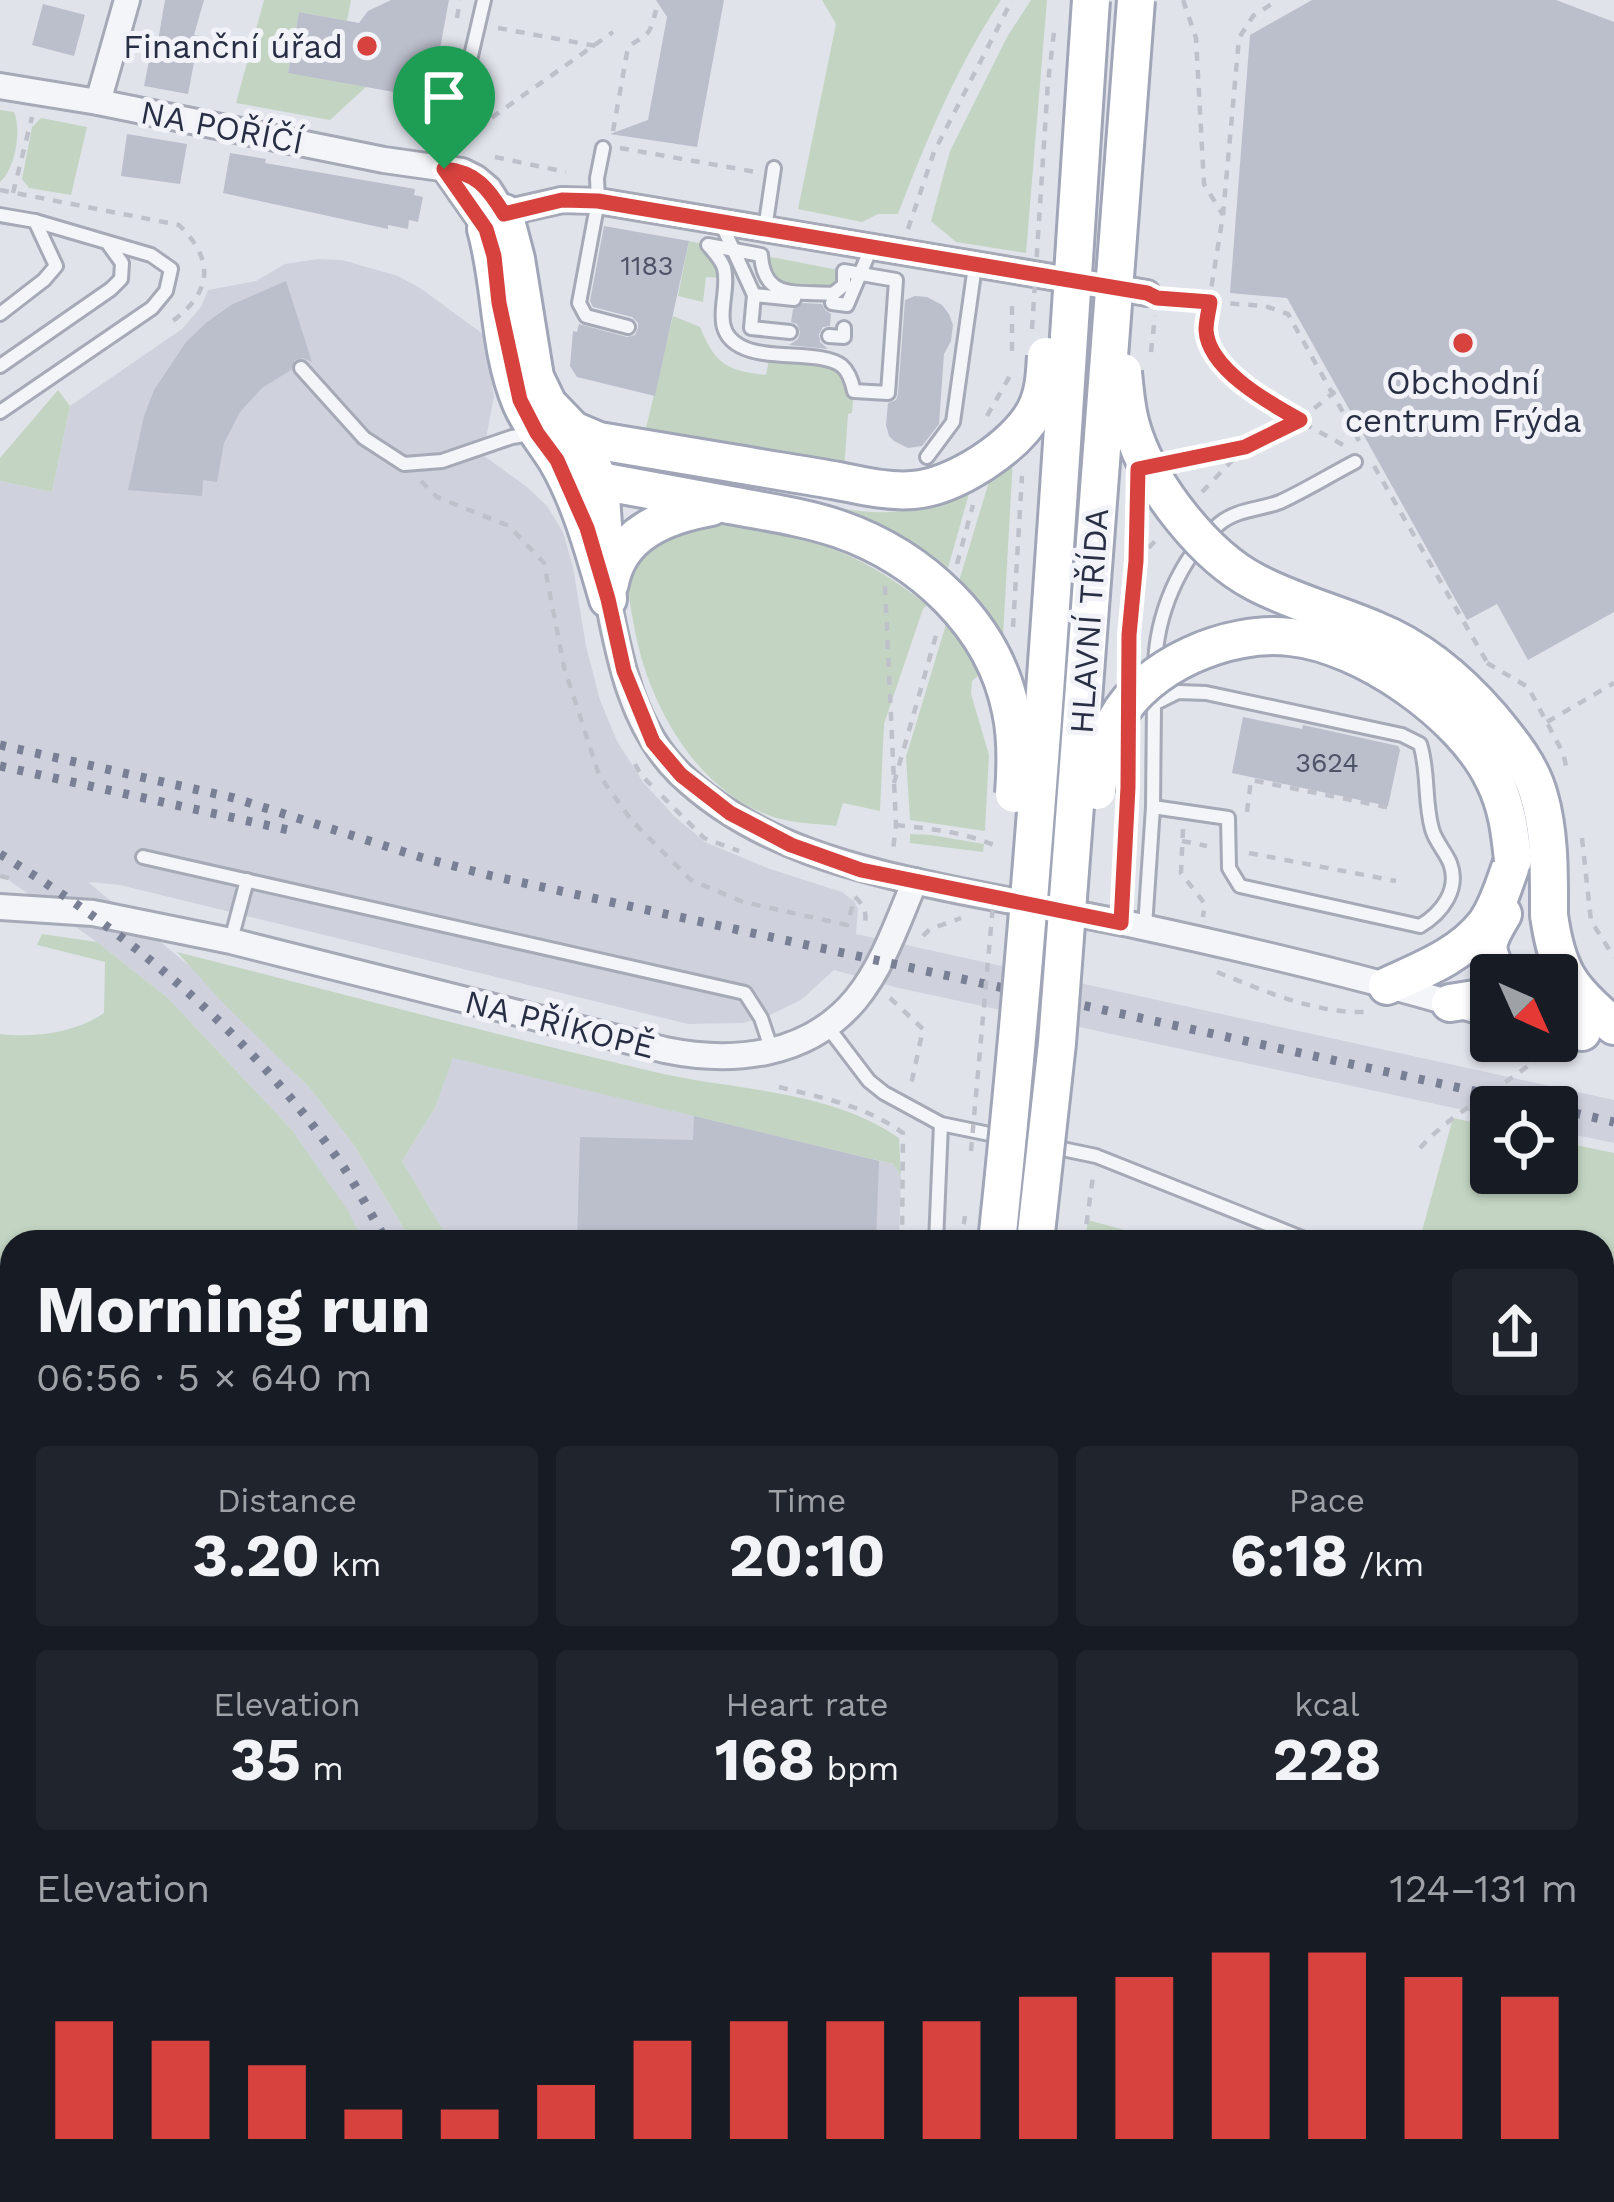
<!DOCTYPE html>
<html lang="en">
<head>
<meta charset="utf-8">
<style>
  body { margin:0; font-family:"Work Sans",sans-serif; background:#20242c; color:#f1f3f6; height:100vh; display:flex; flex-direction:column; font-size:45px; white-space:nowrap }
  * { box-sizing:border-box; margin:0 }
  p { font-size:39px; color:#9ea1a6 }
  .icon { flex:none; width:66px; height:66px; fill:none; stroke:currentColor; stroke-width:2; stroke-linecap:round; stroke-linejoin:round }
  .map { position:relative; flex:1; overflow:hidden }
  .side { position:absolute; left:0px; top:1230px; width:1614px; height:972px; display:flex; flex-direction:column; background:#171b24; border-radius:36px 36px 0 0; box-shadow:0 3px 9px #0004 }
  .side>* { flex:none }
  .needle { width:78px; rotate:135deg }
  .controls { position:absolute; left:1470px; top:954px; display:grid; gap:24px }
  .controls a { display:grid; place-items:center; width:108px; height:108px; border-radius:12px; background:#171b24; box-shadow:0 3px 9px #0004; font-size:60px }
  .pin { position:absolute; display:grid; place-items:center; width:102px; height:102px; color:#fff; margin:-123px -51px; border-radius:50% 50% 50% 0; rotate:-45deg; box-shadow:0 0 12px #0007 }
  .pin .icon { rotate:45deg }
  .round { display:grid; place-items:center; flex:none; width:126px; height:126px; border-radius:12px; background:#20242c }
  .overview { display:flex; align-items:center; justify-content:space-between; height:204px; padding:0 36px }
  h1 { font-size:66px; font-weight:700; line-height:90px }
  .figures { display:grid; grid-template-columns:repeat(3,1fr); gap:18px; height:204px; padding:12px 36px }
  .figures div { display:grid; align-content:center; border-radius:12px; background:#20242c; text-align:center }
  .figures b { font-size:60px; font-weight:700 }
  .figures small { font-size:33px; font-weight:400 }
  .figures p { font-size:33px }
  .chart { height:336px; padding:24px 36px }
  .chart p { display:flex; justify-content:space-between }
  .chart svg { width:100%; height:216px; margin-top:12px; stroke:#d7423f; stroke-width:6 }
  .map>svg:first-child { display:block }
  .built { fill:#cfd2dd }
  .green { fill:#c3d5c2 }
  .building { fill:#bbbecb }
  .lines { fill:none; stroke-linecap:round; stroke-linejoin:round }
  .lane-casing { stroke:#a6a9b6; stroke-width:18 }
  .street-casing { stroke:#a6a9b6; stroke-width:30 }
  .primary-casing { stroke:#a0a5b7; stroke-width:42 }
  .path { stroke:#bfc1ca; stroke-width:4.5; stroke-dasharray:9 9; stroke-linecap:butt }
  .lane { stroke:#f4f5f9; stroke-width:12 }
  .street { stroke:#f4f5f9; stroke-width:24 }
  .primary { stroke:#fff; stroke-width:36 }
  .rail { stroke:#797f95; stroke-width:9; stroke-dasharray:6 12; stroke-linecap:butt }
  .primary-bridge-casing { stroke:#a0a5b7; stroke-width:42; stroke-linecap:butt }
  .path-bridge { stroke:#bfc1ca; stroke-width:4.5; stroke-dasharray:9 9; stroke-linecap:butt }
  .primary-bridge { stroke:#fff; stroke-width:36 }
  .route-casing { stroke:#fff; stroke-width:24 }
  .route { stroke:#d7423f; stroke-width:15 }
  .poi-dot { fill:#d7423f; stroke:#f1f3f8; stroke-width:4.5 }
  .labels { text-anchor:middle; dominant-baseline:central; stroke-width:10; stroke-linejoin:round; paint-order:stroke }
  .number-label { font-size:27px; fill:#4d5266 }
  .poi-label { font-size:33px; fill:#282e44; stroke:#f1f3f8; text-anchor:end }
  .street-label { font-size:33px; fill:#282e44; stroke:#f1f3f8 }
</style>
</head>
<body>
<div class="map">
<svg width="1614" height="2202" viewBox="0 0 1614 2202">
  <rect width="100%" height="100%" fill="#e1e3eb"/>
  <g class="built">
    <path d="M 318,259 L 342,260 L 398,276 L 420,288 L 483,334 L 494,396 L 483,455 L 527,487 L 547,506 L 563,532 L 573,567 L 586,646 L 600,700 L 617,741 L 643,782 L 674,816 L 705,842 L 770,869 L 842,892 L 854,901 L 858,909 L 856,934 L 1614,1100 L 1614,1143 L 1557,1131 L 1557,1107 L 1491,1107 L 1491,1116 L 899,988 L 834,970 L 801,1000 L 770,1015 L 743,1023 L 688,1024 L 120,885 L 88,882 L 192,968 L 308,1086 L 354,1145 L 412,1242 L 364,1242 L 347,1211 L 292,1130 L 168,998 L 97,942 L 0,874 L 0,481 L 52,492 L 70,406 L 182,329 L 201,307 L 208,290 L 256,281 L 285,264 Z"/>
    <path d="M 453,1057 L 893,1164 L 901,1176 L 899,1242 L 450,1242 L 402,1161 L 435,1108 Z"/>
    <path d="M 12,1285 L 12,1463 L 0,1448 L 0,1289 Z"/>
    <path d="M 0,1531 L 12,1572 L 12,1710 L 3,1711 L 0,1711 Z"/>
  </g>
  <g class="green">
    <path d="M 264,0 L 351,0 L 347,21 L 299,12 L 288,72 L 366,87 L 330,120 L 236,103 Z"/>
    <path d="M 822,0 L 1001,0 C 957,66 926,141 898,214 L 878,214 L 862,222 L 798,209 L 836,24 Z"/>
    <path d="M 1031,0 L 1047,0 L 1026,253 L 956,242 L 931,221 L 950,151 L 1007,37 Z"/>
    <path d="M 0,110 L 14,112 C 22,130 15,169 0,182 Z"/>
    <path d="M 41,118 L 87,127 L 71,195 L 29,188 L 22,179 L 32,127 Z"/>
    <path d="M 689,241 L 708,245 L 725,278 L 706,277 L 703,302 L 678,296 Z"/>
    <path d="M 761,255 L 844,271 L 841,290 L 772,287 Z"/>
    <path d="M 673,316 L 700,327 C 715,364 727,371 766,375 L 770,355 L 841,366 L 854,391 L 852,413 L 848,414 L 844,471 L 646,428 Z"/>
    <path d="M 58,390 L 70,406 L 52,492 L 0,481 L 0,458 Z"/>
    <path d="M 1013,458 L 1002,655 L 972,681 L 971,694 L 989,755 L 985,831 L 910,820 L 906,757 L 991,475 Z"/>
    <path d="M 970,490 L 946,575 L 832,514 L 834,507 C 883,517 926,513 970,490 Z"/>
    <path d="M 696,519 C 783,525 859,549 927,605 L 923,609 L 884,724 L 880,811 L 843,803 L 836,826 C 821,824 805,824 790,821 C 704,805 650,710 635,631 C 631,608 623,580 635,558 C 642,544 680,528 696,519 Z"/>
    <path d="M 910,834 L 931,835 L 984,844 L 983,852 L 910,843 Z"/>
    <path d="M 42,934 L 97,942 L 168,998 L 292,1130 L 348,1211 L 364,1242 L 12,1242 L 12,1285 L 0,1289 L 0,1034 C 33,1038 76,1033 104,1013 L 105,962 L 37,945 Z"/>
    <path d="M 177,952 C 336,992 495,1035 655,1072 C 735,1091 829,1089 899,1138 L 901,1176 L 893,1164 L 453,1058 L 435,1108 L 402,1161 L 450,1242 L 412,1242 L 354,1145 L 308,1086 L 223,1003 Z"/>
    <path d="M 1453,1118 L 1491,1126 L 1491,1173 L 1557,1173 L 1557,1141 L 1614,1153 L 1614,2202 L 1469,2202 L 1444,2190 L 1602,2190 L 1602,1242 L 1419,1242 Z"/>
    <path d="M 1088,1220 L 1168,1242 L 1085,1242 Z"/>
    <path d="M 181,2190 L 257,2190 L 264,2202 L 184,2202 L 177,2199 Z"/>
    <path d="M 600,2190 L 699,2190 L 695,2202 L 598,2202 Z"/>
    <path d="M 904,2190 L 1093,2190 L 1106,2202 L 899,2202 Z"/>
  </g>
  <g class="building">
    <path d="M 165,0 L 204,0 L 194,35 L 199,36 L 188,94 L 144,86 L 153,41 L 158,41 Z"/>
    <path d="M 391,0 L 449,0 L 436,70 L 443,70 L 439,89 L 429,99 L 413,103 L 402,99 L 394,92 L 288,73 L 299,12 L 359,23 L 368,11 Z"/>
    <path d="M 656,0 L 724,0 L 697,147 L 610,134 L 648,120 L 667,17 Z"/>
    <path d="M 1312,0 L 1556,0 L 1614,22 L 1614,612 L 1528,660 L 1497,604 L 1467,620 L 1287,298 L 1230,293 L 1250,35 Z"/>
    <path d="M 43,4 L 85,15 L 74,56 L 32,45 Z"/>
    <path d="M 127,134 L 187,144 L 180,184 L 121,176 Z"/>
    <path d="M 230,153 L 266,159 L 265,163 L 415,189 L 414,195 L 423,197 L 418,222 L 409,220 L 408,229 L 388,225 L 388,229 L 223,193 Z"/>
    <path d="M 604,226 L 689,241 L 655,396 L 577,377 L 570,366 L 573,331 L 577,332 L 579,324 L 627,337 L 635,335 L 638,328 L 638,323 L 632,317 L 593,307 L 590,301 Z"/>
    <path d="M 286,281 L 312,362 L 303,358 L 295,360 L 291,370 L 262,388 L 240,412 L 224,443 L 217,482 L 203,480 L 202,496 L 128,490 L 144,416 L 154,390 L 186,342 L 207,322 L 231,305 Z"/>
    <path d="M 915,296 L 927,297 L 942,305 L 949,314 L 953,325 L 951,341 L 944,354 L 939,424 L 922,446 L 908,448 L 894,441 L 889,436 L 886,425 L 888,403 L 896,400 L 898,394 L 905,300 Z"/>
    <path d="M 803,303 L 822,304 L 825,310 L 831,314 L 830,326 L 823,327 L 819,334 L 820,342 L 828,349 L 789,345 L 798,339 L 800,332 L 797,324 L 791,322 L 793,309 Z"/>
    <path d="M 1243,717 L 1302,729 L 1303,725 L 1398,746 L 1400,750 L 1388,806 L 1232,773 Z"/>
    <path d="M 694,1116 L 879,1161 L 876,1242 L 577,1242 L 580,1137 L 693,1140 Z"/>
  </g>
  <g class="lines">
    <g class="lane-casing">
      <g id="lane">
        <path d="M 603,148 L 597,178 L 598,201 L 579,303 L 586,316 L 628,327"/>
        <path d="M 445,168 L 484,0"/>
        <path d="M 0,215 L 35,221 L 151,255 L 171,269 L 166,291 L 152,308 L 0,412"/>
        <path d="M 721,223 L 754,295 L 794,299"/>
        <path d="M 765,229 L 774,168"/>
        <path d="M 708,245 L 761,255 C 764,301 797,291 833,294 L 844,285 L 844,271 L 896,280 L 888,393 L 854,391 C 852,382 849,372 842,366 C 822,350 767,361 740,346 C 708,329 731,294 724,268 C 721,259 714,252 708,245 Z"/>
        <path d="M 754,295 L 751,328 L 790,332"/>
        <path d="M 832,303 L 847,305 L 871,248"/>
        <path d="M 0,314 L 44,280 L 56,266 L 35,221"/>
        <path d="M 829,336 L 844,337 L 844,328"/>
        <path d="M 0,366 L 111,289 L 121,279 L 122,263 L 109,245"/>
        <path d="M 301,368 L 364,438 L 404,464 L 442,461 L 512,437 L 530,434"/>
        <path d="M 927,457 L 953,422 L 975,266"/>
        <path d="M 1155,667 C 1156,615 1179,559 1219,524 C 1237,509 1259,510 1280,502 C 1306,490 1330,475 1355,462"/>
        <path d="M 143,857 L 745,993 L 761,1018 L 772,1051"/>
        <path d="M 1145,927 L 1153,807 L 1228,818 L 1229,868 L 1240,886 L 1420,926 C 1442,913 1460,889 1450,863 C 1445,851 1435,841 1432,829 C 1424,801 1429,772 1420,744 L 1402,735 L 1206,693 L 1178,692 L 1154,704 L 1153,807"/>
        <path d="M 231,940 L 247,880"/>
        <path d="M 827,1026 L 869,1081 L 884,1093 L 941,1124 L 1096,1156 L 1312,1242"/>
        <path d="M 936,1242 L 941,1124"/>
        <path d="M 1602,1450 L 1614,1463"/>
        <path d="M 0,1973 L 12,1963"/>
        <path d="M 0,2068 L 12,2066"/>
        <path d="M 1602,2169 L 1614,2164"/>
        <path d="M 268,2190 L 274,2202"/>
        <path d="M 407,2202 L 412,2190"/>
      </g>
    </g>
    <g class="street-casing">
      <g id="street">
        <path d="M 0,86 L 98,102 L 384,160 L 462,171 L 476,178 L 489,189 L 504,213 L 562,200 L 598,201 L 1147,293"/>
        <path d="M 98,102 L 127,0"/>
        <path d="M 444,169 L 486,229"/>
        <path d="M 608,599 C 619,659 633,728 679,773 C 755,847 859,870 960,891 C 1016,902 1073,913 1129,924 C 1250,950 1373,979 1491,1015"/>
        <path d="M 0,907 L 93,913 L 231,941 L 665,1050 C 733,1064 808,1057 856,999 C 883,966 898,921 915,881"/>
        <path d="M 0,1512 L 12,1529"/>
        <path d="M 0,1725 L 12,1725"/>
        <path d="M 1137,2190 L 1151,2202"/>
        <path d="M 51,2202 L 58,2190"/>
      </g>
    </g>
    <g class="primary-casing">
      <g id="primary">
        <path d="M 504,213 L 516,259 L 535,377 L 548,404 L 573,430 L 600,481 L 608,599 C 594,552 581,501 556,459 C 544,440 530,424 521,403 C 498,348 502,285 486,229 Z"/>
        <path d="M 573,430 L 599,441 L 737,464"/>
        <path d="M 581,474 L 600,481 L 730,505"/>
        <path d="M 610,583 C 619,533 666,515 711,507"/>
        <path d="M 1549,915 C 1557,972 1570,990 1614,1026"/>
        <path d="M 1500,975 C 1482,948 1487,941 1503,914"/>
        <path d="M 1387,986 C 1422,970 1462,955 1486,923 C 1499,905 1505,881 1513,860"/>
        <path d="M 1450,1003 L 1475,999 L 1491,992"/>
        <path d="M 1557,1021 L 1582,1032"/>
        <path d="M 735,2202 L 739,2190"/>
        <path d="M 782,2202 L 787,2190"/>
        <path d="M 814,2202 L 818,2190"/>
        <path d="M 861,2202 L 865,2190"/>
      </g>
    </g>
    <g class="path">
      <path d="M 1183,0 L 1196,38 L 1204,184 L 1223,215"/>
      <path d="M 457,18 L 460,0"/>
      <path d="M 498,28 L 596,46"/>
      <path d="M 477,128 L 613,32"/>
      <path d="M 613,131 L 628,47 C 649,32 649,38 656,10"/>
      <path d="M 620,148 L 756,172"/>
      <path d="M 495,157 L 566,172"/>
      <path d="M 0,190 L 179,225 C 218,263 210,296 167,325"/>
      <path d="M 13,193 L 32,117"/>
      <path d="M 908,229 L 934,152 L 1012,0"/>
      <path d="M 1171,299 L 1209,302 L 1223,215 L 1239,38 L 1253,16 L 1278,0"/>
      <path d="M 1012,351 L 1012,297"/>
      <path d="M 1151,352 L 1155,316"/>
      <path d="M 987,416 L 1011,374"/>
      <path d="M 1343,445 C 1305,423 1210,380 1206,330 C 1206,321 1208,310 1209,302 L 1265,306 L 1288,314 L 1359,441"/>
      <path d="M 1182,460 L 1245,447 L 1300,420 L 1338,389"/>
      <path d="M 1374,466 L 1488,664"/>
      <path d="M 421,481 L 437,497 L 509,526 L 544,563 L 564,667 L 599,775 L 632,821 L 691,880 L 743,902 L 847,925 L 855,897"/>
      <path d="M 1202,492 L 1244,448"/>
      <path d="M 1136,561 L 1157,539"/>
      <path d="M 957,564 L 973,505"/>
      <path d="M 885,586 L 896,825 L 893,850"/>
      <path d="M 1129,657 L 1137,513"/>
      <path d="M 1487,663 L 1528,687 L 1563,753 L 1568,774"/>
      <path d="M 1547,722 L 1614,683"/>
      <path d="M 635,764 L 641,775 L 654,788"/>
      <path d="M 894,783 L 937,632"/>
      <path d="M 662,796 L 704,838 L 739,851"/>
      <path d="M 1247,812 L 1251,780 L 1391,808"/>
      <path d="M 896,825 C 932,829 967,832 1000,848"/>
      <path d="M 1183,829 L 1181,873 L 1205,904 L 1203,917"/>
      <path d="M 1582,838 L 1591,921 L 1614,957"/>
      <path d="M 1182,841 L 1207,846"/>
      <path d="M 1249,853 L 1396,881"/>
      <path d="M 0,876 L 17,880"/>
      <path d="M 855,897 C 866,907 867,915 864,929"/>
      <path d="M 1122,897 L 1127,807"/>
      <path d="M 923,936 L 930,929 L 961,918"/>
      <path d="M 1217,972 C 1264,991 1316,1014 1367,1012"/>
      <path d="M 890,998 L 923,1029 L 911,1085"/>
      <path d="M 779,1087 C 823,1098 866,1106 903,1133 L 902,1242"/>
      <path d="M 1420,1148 C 1456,1108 1506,1087 1546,1051"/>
      <path d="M 1084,1242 L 1093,1176"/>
      <path d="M 1602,1298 L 1614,1297"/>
      <path d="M 948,2190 L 955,2202"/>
    </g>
    <use href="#lane" class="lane"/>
    <use href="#street" class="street"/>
    <use href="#primary" class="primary"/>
    <g class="rail">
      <path d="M 0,745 L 234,798 L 420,857 L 492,876 L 1547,1107"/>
      <path d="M 0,766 L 293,831"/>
      <path d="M 0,854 C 130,934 245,1030 335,1155 C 355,1182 370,1213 387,1242"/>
      <path d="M 1557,1109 L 1614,1122"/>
      <path d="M 582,2202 L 583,2190"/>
    </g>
    <g class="primary-bridge-casing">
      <g id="primary-bridge">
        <path d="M 1123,372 C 1125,393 1127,416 1134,435 C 1152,488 1205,556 1255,582 C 1293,602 1335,613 1375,630 C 1420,648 1460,682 1491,718 C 1510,741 1531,766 1539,796 C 1550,834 1549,876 1549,915"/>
        <path d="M 737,464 C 771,470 805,475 838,481 C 863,486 888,492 913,490 C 954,487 1016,447 1035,411 C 1044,394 1045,375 1046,356"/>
        <path d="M 730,505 C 767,512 804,517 839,529 C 920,557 994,624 1011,711 C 1017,738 1016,767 1014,794"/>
        <path d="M 1097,791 C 1100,767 1103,742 1116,720 C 1146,665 1228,630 1290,637 C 1362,644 1463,714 1494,780 C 1507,806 1510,831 1513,860"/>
        <path d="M 997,1242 C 1041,829 1063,414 1091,0"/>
        <path d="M 1035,1242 L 1057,1043 L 1136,0"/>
      </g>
    </g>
    <g class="path-bridge">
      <path d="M 1032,329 L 1048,82 L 1055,24"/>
      <path d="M 1013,627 L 1022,476"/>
      <path d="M 971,1151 L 993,905"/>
      <path d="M 961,1242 L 965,1216"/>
    </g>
    <use href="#primary-bridge" class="primary-bridge"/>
  </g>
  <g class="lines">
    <g class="route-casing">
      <path id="route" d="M 444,169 C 476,172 488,188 504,214 L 562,200 L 598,201 L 1147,293 L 1157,298 L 1210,302 C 1209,310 1206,321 1206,330 C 1208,369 1269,403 1300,420 L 1245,447 L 1138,469 L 1136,561 L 1129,635 L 1128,787 L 1121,923 L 861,870 L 791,845 L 730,813 L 681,775 L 653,742 L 624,671 L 608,599 L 587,528 L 557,460 L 537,433 L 520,400 L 499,303 L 494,256 L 486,229 Z"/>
    </g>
    <use href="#route" class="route"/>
  </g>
  <g class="poi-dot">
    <circle cx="367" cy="46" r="12"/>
    <circle cx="1463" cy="343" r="12"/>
  </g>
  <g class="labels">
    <g class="number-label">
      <text x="647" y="266">1183</text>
      <text x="1327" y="763">3624</text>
    </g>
    <g class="poi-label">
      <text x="343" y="46">Finanční úřad</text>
      <text x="1463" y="382" text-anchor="middle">Obchodní<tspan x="1463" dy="38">centrum Frýda</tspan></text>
    </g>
    <g class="street-label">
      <text transform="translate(222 127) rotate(11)">NA POŘÍČÍ</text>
      <text transform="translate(1089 621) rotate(-86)">HLAVNÍ TŘÍDA</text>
      <text transform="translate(560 1024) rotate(14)">NA PŘÍKOPĚ</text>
    </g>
  </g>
</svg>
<div class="controls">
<a><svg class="needle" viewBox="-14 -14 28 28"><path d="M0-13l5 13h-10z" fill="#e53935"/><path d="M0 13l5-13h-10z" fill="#9ea1a6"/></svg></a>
<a><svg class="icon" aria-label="locate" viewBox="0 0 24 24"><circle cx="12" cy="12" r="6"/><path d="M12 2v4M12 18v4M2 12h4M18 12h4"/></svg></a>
</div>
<div class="pin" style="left:444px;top:169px;background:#1e9e55"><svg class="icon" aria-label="arrive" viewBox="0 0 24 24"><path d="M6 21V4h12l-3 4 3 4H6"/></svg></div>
<section class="side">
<div class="overview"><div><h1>Morning run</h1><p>06:56 · 5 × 640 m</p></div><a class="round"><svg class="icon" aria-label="share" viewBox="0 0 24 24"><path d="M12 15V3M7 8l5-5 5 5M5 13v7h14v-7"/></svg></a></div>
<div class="figures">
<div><p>Distance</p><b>3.20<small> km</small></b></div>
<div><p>Time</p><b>20:10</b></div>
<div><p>Pace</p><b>6:18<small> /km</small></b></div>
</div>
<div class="figures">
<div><p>Elevation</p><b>35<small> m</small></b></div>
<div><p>Heart rate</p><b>168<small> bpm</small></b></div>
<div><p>kcal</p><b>228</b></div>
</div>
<div class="chart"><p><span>Elevation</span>124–131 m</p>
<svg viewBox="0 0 160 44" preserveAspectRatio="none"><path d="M5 44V20M15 44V24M25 44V29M35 44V38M45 44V38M55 44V33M65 44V24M75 44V20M85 44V20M95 44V20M105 44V15M115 44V11M125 44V6M135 44V6M145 44V11M155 44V15"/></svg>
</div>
</section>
</div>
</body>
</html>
